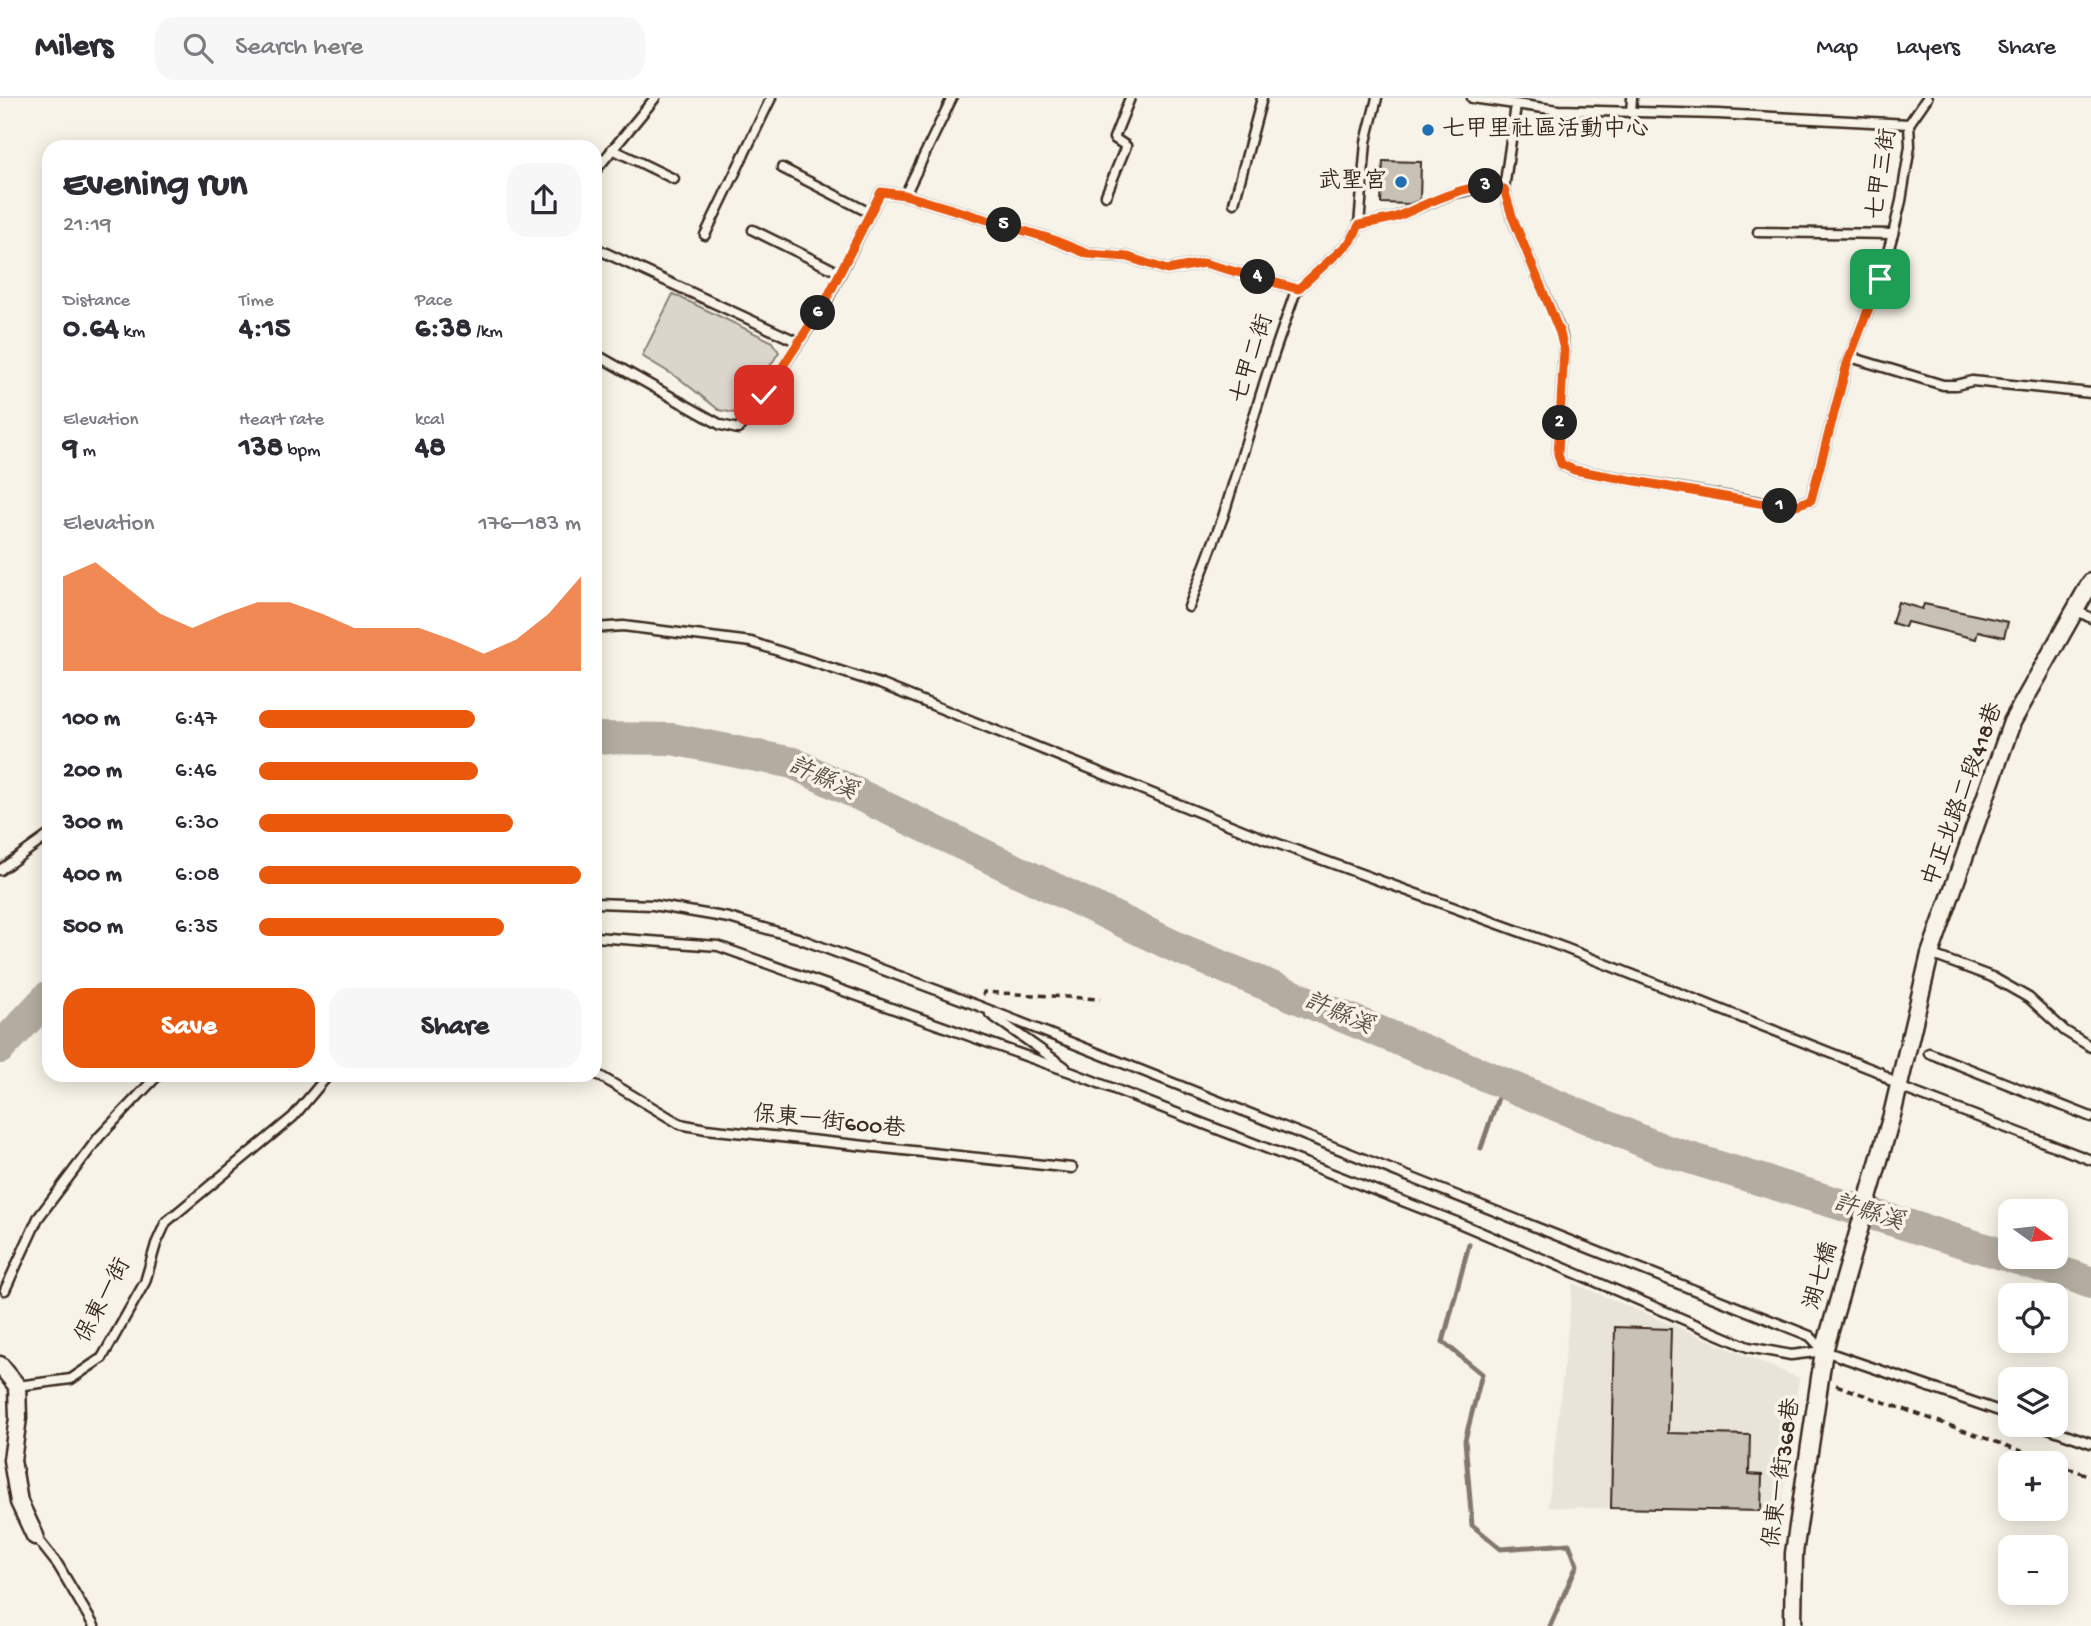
<!DOCTYPE html>
<html lang="en">
<head>
<meta charset="utf-8">
<style>
  body { margin:0; font-family:"Gochi Hand","LXGW WenKai TC",sans-serif; background:#f7f7f7; color:#2b2b33; height:100vh; display:flex; flex-direction:column; font-size:26px; white-space:nowrap }
  * { box-sizing:border-box; margin:0 }
  p { font-size:23px; color:#7c7c81 }
  .icon { flex:none; width:38px; height:38px; fill:none; stroke:currentColor; stroke-width:2; stroke-linecap:round; stroke-linejoin:round }
  .map { position:relative; flex:1; overflow:hidden }
  .sheet { position:absolute; left:42px; top:42px; width:560px; height:942px; display:flex; flex-direction:column; background:#fff; border-radius:21px; box-shadow:0 4px 18px #0003 }
  .sheet>* { flex:none }
  .needle { width:46px; rotate:104deg }
  .fabs { position:absolute; left:1998px; top:1101px; display:grid; gap:14px }
  .fabs a { display:grid; place-items:center; width:70px; height:70px; border-radius:14px; background:#fff; box-shadow:0 4px 18px #0003; font-size:35px }
  .pin { position:absolute; display:grid; place-items:center; width:60px; height:60px; color:#fff; margin:-30px; border-radius:14px; box-shadow:0 4px 10px #0006 }
  .km { position:absolute; width:35px; height:35px; margin:-18px; border-radius:50%; background:#222; color:#fff; font-size:19px; line-height:35px; text-align:center }
  .round { display:grid; place-items:center; flex:none; width:74px; height:74px; border-radius:21px; background:#f7f7f7 }
  .head { display:flex; align-items:center; justify-content:space-between; height:119px; padding:0 21px }
  h1 { font-size:38px; font-weight:800; line-height:52px }
  .figures { display:grid; grid-template-columns:repeat(3,1fr); gap:10px; height:119px; padding:7px 21px }
  .figures div { display:grid; align-content:center }
  .figures b { font-size:30px; font-weight:800 }
  .figures small { font-size:19px; font-weight:400 }
  .figures p { font-size:19px }
  .chart { height:196px; padding:14px 21px }
  .chart p { display:flex; justify-content:space-between }
  .chart svg { width:100%; height:126px; margin-top:7px; fill:#ea580c; opacity:.7 }
  .action { display:flex; gap:14px; margin-top:auto; padding:14px 21px }
  .action a { flex:1; height:80px; border-radius:21px; background:#ea580c; color:#fff; font-size:28px; font-weight:800; line-height:80px; text-align:center }
  .action a+a { background:#f7f7f7; color:#2b2b33 }
  ul { padding:0 21px; list-style:none; font-size:23px }
  li { display:grid; grid-template-columns:112px 84px 1fr; align-items:center; height:52px }
  li i { height:18px; border-radius:9px; background:#ea580c }
  header { display:flex; align-items:center; gap:42px; box-sizing:border-box; height:98px; padding:0 35px; background:#fff; border-bottom:2px solid #e1e1e2 }
  header strong { font-size:33px }
  nav { display:flex; gap:38px; margin-inline-start:auto; font-size:24px }
  .search { width:490px; height:63px; background:#f7f7f7; display:flex; align-items:center; gap:18px; box-sizing:border-box; padding:0 24px; border-radius:21px; color:#7c7c81; font-size:26px }
  .map>svg:first-child { display:block }
  .built { fill:#e9e4d9 }
  .green { fill:#dbd6cb; stroke:#8b8074; stroke-width:2 }
  .lines { fill:none; stroke-linecap:round; stroke-linejoin:round }
  .stream { stroke:#84786c; stroke-width:5 }
  .river { stroke:#b4aca0; stroke-width:32 }
  .building { fill:#c8c1b6; stroke:#3b2a1e; stroke-width:2 }
  .service-casing { stroke:#3b2a1e; stroke-width:13 }
  .minor-casing { stroke:#3b2a1e; stroke-width:21 }
  .path { stroke:#3b2a1e; stroke-width:3.5; stroke-dasharray:7 5; stroke-linecap:butt }
  .service { stroke:#f7f3e8; stroke-width:8 }
  .minor { stroke:#f7f3e8; stroke-width:16 }
  .route-casing { stroke:#fff; stroke-width:14 }
  .route { stroke:#ea580c; stroke-width:9 }
  .poi-dot { fill:#1f6fb2; stroke:#f7f3e8; stroke-width:2.5 }
  .labels { text-anchor:middle; dominant-baseline:central; stroke-width:7; stroke-linejoin:round; paint-order:stroke }
  .poi-label { font-size:23px; fill:#3b2a1e; stroke:#f7f3e8; text-anchor:start }
  .street-label { font-size:23px; fill:#3b2a1e; stroke:#f7f3e8 }
  .water-label { font-size:24px; font-style:italic; fill:#5f5145; stroke:#f7f3e8 }
</style>
</head>
<body>
<header>
<strong>Milers</strong>
<div class="search"><svg class="icon" aria-label="search" viewBox="0 0 24 24"><circle cx="10" cy="10" r="6"/><path d="M15 15l6 6"/></svg>Search here</div>
<nav><a>Map</a><a>Layers</a><a>Share</a></nav>
</header>
<div class="map">
<svg width="2091" height="1528" viewBox="0 0 2091 1528">
  <rect width="100%" height="100%" fill="#f7f3e8"/>
  <filter id="ink" filterUnits="userSpaceOnUse"><feTurbulence type="fractalNoise" baseFrequency=".0143" numOctaves="2"/><feDisplacementMap in="SourceGraphic" scale="14" xChannelSelector="R" yChannelSelector="G"/><feConvolveMatrix kernelMatrix="1 2 1 2 8 2 1 2 1" color-interpolation-filters="sRGB"/></filter>
  <g filter="url(#ink)">
    <path class="built" d="M 1573,1185 L 1799,1280 L 1781,1414 L 1548,1409 Z"/>
    <path class="green" d="M 673,196 L 771,243 L 779,254 L 743,311 L 734,315 L 719,312 L 680,281 L 642,258 Z"/>
    <g class="lines">
      <g class="stream">
        <path d="M 1481,1050 L 1503,985"/>
        <path d="M 1469,1146 L 1443,1244 L 1482,1276 L 1465,1342 L 1472,1427 L 1501,1451 L 1569,1446 L 1577,1467 L 1550,1528"/>
      </g>
      <g class="river">
        <path d="M 595,640 L 672,641 L 793,665 L 1178,850 L 1664,1052 L 2073,1178 L 2091,1185"/>
        <path d="M 0,950 L 49,898"/>
      </g>
    </g>
    <g class="building">
      <path d="M 1383,63 L 1421,64 L 1420,102 L 1410,106 L 1381,105 Z"/>
      <path d="M 1898,504 L 1922,511 L 1924,506 L 2008,524 L 2004,539 L 1978,533 L 1976,541 L 1907,524 L 1905,529 L 1892,525 Z"/>
      <path d="M 1615,1229 L 1671,1231 L 1668,1335 L 1750,1337 L 1749,1376 L 1762,1377 L 1761,1413 L 1611,1410 Z"/>
    </g>
    <g class="lines">
      <g class="service-casing">
        <g id="service">
          <path d="M 1472,0 L 1558,12 L 1718,16 L 1909,26"/>
          <path d="M 1631,15 L 1632,0"/>
          <path d="M 612,51 L 674,81"/>
          <path d="M 782,70 L 870,115"/>
          <path d="M 595,73 L 655,0"/>
          <path d="M 1504,91 L 1516,7"/>
          <path d="M 905,97 L 952,0"/>
          <path d="M 1106,97 L 1126,48 L 1114,40 L 1130,0"/>
          <path d="M 1234,105 L 1262,0"/>
          <path d="M 1359,127 L 1393,120 L 1451,96 L 1493,87 L 1504,91 L 1512,119 L 1561,235 L 1564,252 L 1558,356 L 1561,366 L 1574,372 L 1787,409 L 1811,402 L 1847,266 L 1880,181 L 1893,136 L 1901,103 L 1910,48 L 1909,26 L 1927,0"/>
          <path d="M 753,132 L 840,175"/>
          <path d="M 1758,134 L 1893,136"/>
          <path d="M 705,137 L 771,0"/>
          <path d="M 595,150 L 798,244"/>
          <path d="M 595,256 L 721,327 L 738,331 L 764,297 L 826,204 L 881,94 L 905,97 L 1051,141 L 1088,156 L 1128,159 L 1167,172 L 1204,165 L 1298,191"/>
          <path d="M 1850,259 L 1943,287 L 1956,287 L 1972,283 L 2091,295"/>
          <path d="M 1189,509 L 1223,419 L 1268,273 L 1294,198 L 1298,191 L 1351,143 L 1359,127 L 1366,44 L 1377,0"/>
          <path d="M 2075,512 L 2091,520"/>
          <path d="M 595,530 L 623,528 L 751,544 L 880,586 L 1265,741 L 1565,850 L 1879,974 L 1899,989 L 2091,1062"/>
          <path d="M 0,772 L 49,737"/>
          <path d="M 595,805 L 653,807 L 729,820 L 798,840 L 979,908 L 1810,1238 L 1824,1253 L 2011,1317"/>
          <path d="M 595,839 L 718,848 L 1073,975 L 1459,1125 L 1748,1249 L 1791,1257 L 1824,1253"/>
          <path d="M 1930,856 L 1992,879 L 2029,900 L 2065,933 L 2091,949"/>
          <path d="M 990,916 L 1065,969"/>
          <path d="M 1929,955 L 2091,1019"/>
          <path d="M 595,975 L 680,1026 L 706,1031 L 1072,1070"/>
          <path d="M 5,1192 L 38,1120 L 99,1039 L 159,976"/>
          <path d="M 17,1288 L 71,1281 L 102,1260 L 145,1184 L 156,1146 L 166,1124 L 293,1019 L 329,976"/>
          <path d="M 2037,1326 L 2091,1345"/>
          <path d="M 35,1438 L 58,1467 L 94,1528"/>
        </g>
      </g>
      <g class="minor-casing">
        <g id="minor">
          <path d="M 0,1267 L 17,1288 L 18,1320 L 12,1362 L 19,1404 L 35,1438"/>
          <path d="M 1793,1528 L 1794,1455 L 1824,1253 L 1892,1017 L 1930,856 L 2012,624 L 2091,484"/>
        </g>
      </g>
      <g class="path">
        <path d="M 983,898 L 984,894 L 1100,901"/>
        <path d="M 1836,1287 L 2055,1365"/>
        <path d="M 2056,1366 L 2091,1378"/>
      </g>
      <use href="#service" class="service"/>
      <use href="#minor" class="minor"/>
    </g>
  </g>
  <g class="lines" filter="url(#ink)">
    <g class="route-casing">
      <path id="route" d="M 764,297 L 825,204 L 881,94 L 905,97 L 1051,141 L 1088,156 L 1128,159 L 1167,172 L 1204,165 L 1298,191 L 1351,143 L 1359,127 C 1371,124 1384,123 1396,119 C 1424,108 1475,79 1504,91 L 1512,118 L 1560,235 L 1564,252 L 1558,356 L 1561,366 L 1574,372 L 1787,410 L 1811,402 L 1847,266 L 1880,181"/>
    </g>
    <use href="#route" class="route"/>
  </g>
  <g class="poi-dot">
    <circle cx="1428" cy="32" r="7"/>
    <circle cx="1401" cy="84" r="7"/>
  </g>
  <g class="labels">
    <g class="poi-label">
      <text x="1442" y="32">七甲里社區活動中心</text>
      <text x="1387" y="84" text-anchor="end">武聖宮</text>
    </g>
    <g class="street-label">
      <text transform="translate(1883 76) rotate(-81)">七甲三街</text>
      <text transform="translate(1253 261) rotate(-72)">七甲二街</text>
      <text transform="translate(1964 697) rotate(-70)">中正北路二段418巷</text>
      <text transform="translate(829 1025) rotate(6)">保東一街600巷</text>
      <text transform="translate(1822 1178) rotate(-74)">湖七橋</text>
      <text transform="translate(104 1203) rotate(-62)">保東一街</text>
      <text transform="translate(1783 1375) rotate(-82)">保東一街368巷</text>
    </g>
    <g class="water-label">
      <text transform="translate(822 682) rotate(24)">許縣溪</text>
      <text transform="translate(1338 917) rotate(23)">許縣溪</text>
      <text transform="translate(1868 1116) rotate(17)">許縣溪</text>
    </g>
  </g>
</svg>
<div class="fabs">
<a><svg class="needle" viewBox="-14 -14 28 28"><path d="M0-13l5 13h-10z" fill="#e53935"/><path d="M0 13l5-13h-10z" fill="#7c7c81"/></svg></a>
<a><svg class="icon" aria-label="locate" viewBox="0 0 24 24"><circle cx="12" cy="12" r="6"/><path d="M12 2v4M12 18v4M2 12h4M18 12h4"/></svg></a>
<a><svg class="icon" aria-label="layers" viewBox="0 0 24 24"><path d="M12 4l9 5-9 5-9-5zM3 14l9 5 9-5"/></svg></a>
<a>+</a>
<a>−</a>
</div>
<div class="pin" style="left:1880px;top:181px;background:#1e9e55"><svg class="icon" aria-label="arrive" viewBox="0 0 24 24"><path d="M6 21V4h12l-3 4 3 4H6"/></svg></div>
<div class="pin" style="left:764px;top:297px;background:#d93025"><svg class="icon" aria-label="check" viewBox="0 0 24 24"><path d="M5 12l5 5 9-10"/></svg></div>
<b class="km" style="left:1780px;top:408px">1</b>
<b class="km" style="left:1560px;top:325px">2</b>
<b class="km" style="left:1486px;top:88px">3</b>
<b class="km" style="left:1258px;top:179px">4</b>
<b class="km" style="left:1004px;top:127px">5</b>
<b class="km" style="left:818px;top:215px">6</b>
<section class="sheet">
<div class="head"><div><h1>Evening run</h1><p>21:19</p></div><a class="round"><svg class="icon" aria-label="share" viewBox="0 0 24 24"><path d="M12 15V3M7 8l5-5 5 5M5 13v7h14v-7"/></svg></a></div>
<div class="figures">
<div><p>Distance</p><b>0.64<small> km</small></b></div>
<div><p>Time</p><b>4:15</b></div>
<div><p>Pace</p><b>6:38<small> /km</small></b></div>
</div>
<div class="figures">
<div><p>Elevation</p><b>9<small> m</small></b></div>
<div><p>Heart rate</p><b>138<small> bpm</small></b></div>
<div><p>kcal</p><b>48</b></div>
</div>
<div class="chart"><p><span>Elevation</span>176–183 m</p>
<svg viewBox="0 0 160 44" preserveAspectRatio="none"><path d="M0 44V11L10 6L20 15L30 24L40 29L50 24L60 20L70 20L80 24L90 29L100 29L110 29L120 33L130 38L140 33L150 24L160 11V44z"/></svg>
</div>
<ul>
<li><b>100 m</b>6:47<i style="width:67%"></i></li>
<li><b>200 m</b>6:46<i style="width:68%"></i></li>
<li><b>300 m</b>6:30<i style="width:79%"></i></li>
<li><b>400 m</b>6:08<i style="width:100%"></i></li>
<li><b>500 m</b>6:35<i style="width:76%"></i></li>
</ul>
<div class="action"><a>Save</a><a>Share</a></div>
</section>
</div>
</body>
</html>
